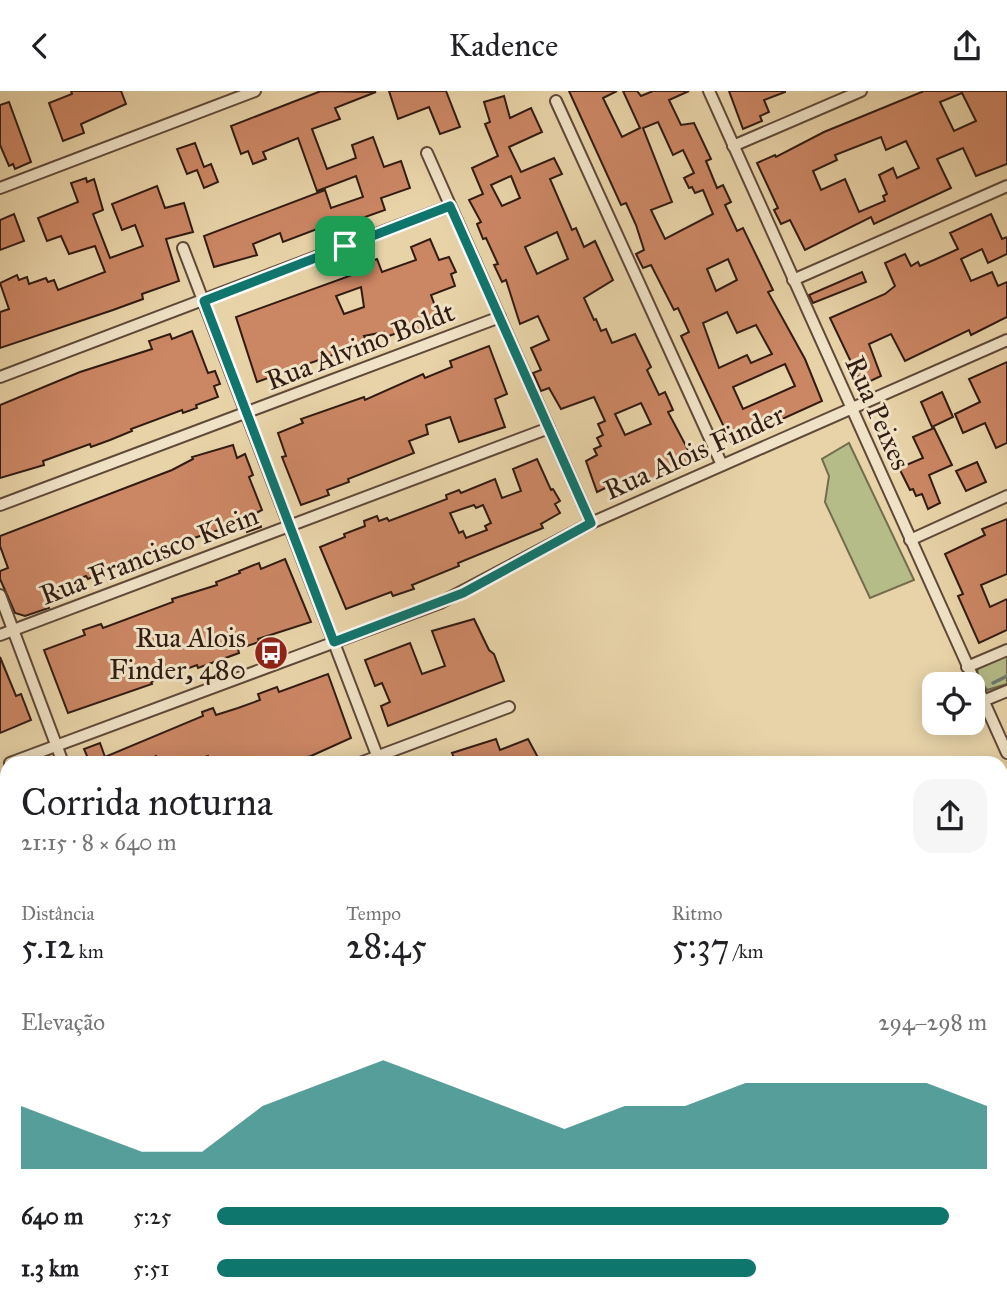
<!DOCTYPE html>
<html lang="pt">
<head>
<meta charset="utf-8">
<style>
  body { margin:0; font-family:"IM FELL Great Primer",serif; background:#f6f6f6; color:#202124; height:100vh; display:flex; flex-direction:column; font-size:26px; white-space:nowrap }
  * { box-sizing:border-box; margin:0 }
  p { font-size:23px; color:#757577 }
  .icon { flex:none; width:38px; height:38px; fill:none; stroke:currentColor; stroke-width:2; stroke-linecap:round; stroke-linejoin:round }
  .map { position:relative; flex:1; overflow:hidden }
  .panel { position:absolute; left:0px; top:665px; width:1008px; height:555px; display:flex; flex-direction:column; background:#fff; border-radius:21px 21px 0 0; box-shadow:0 4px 18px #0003 }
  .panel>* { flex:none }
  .buttons { position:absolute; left:922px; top:581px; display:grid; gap:14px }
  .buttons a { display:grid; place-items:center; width:63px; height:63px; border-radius:14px; background:#fff; box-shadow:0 4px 18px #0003; font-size:35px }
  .pin { position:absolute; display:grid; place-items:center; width:60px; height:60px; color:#fff; margin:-30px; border-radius:14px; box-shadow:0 4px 10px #0006 }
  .round { display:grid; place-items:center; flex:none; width:74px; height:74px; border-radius:21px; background:#f6f6f6 }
  .head { display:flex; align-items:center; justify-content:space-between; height:119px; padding:0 21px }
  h1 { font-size:38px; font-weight:600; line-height:52px }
  .metrics { display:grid; grid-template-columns:repeat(3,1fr); gap:10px; height:119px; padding:7px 21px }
  .metrics div { display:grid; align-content:center }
  .metrics b { font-size:35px; font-weight:600 }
  .metrics small { font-size:19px; font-weight:400 }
  .metrics p { font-size:19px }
  .chart { height:196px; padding:14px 21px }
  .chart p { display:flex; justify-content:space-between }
  .chart svg { width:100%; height:126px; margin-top:7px; fill:#0f766e; opacity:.7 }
  ul { padding:0 21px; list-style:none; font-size:23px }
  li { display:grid; grid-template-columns:112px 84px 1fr; align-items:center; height:52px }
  li i { height:18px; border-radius:9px; background:#0f766e }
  header { display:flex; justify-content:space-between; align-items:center; height:91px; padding:0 21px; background:#fff; font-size:32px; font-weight:600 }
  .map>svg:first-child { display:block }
  .green { fill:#b5bc88; stroke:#736c4d; stroke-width:2 }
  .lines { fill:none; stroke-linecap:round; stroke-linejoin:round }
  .stream { stroke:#6e796c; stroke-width:3.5 }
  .river { stroke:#97b8a8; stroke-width:23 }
  .building { fill:#cb8664; stroke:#311b12; stroke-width:2; fill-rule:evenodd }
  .minor-casing { stroke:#5f4938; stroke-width:14 }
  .tertiary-casing { stroke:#5f4938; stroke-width:18 }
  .minor { stroke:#f0e2c6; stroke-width:10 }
  .tertiary { stroke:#f0e2c6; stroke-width:14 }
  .route-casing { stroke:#fff; stroke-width:14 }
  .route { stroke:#0f766e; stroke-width:9 }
  .labels { text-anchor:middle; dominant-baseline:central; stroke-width:6; stroke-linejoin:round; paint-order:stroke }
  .street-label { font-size:28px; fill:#311b12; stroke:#f0e2c6 }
  .poi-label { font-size:28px; fill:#311b12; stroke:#f0e2c6; text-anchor:end }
</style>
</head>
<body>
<header><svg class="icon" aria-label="back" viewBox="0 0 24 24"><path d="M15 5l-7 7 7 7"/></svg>Kadence<svg class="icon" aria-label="share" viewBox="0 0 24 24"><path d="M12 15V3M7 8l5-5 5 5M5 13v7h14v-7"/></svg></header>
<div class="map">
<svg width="1007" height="1219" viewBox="0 0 1007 1219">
  <rect width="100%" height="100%" fill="#e8d3a8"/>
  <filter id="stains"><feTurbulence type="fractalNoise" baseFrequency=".00286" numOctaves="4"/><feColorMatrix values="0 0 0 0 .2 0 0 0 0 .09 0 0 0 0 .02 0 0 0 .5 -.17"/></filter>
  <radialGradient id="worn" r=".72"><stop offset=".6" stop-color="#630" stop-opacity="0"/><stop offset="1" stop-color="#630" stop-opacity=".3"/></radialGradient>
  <g class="green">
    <path d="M 849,352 L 914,489 L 870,507 L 825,411 L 829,385 L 822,368 Z"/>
    <path d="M 1007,564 L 1007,593 L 987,599 L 977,583 L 978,576 Z"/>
  </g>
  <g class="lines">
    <path class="stream" d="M 993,592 L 1007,585"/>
    <g class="river">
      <path d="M 0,967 L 7,965"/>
      <path d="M 258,1213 L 261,1219"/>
    </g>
  </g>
  <g class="building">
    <path d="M 71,0 L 121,0 L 126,13 L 81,33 L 84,42 L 63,50 L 49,12 L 72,3 Z"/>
    <path d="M 321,0 L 376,1 L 335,17 L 340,28 L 312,38 L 327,78 L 356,67 L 352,54 L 373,46 L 384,76 L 401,70 L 410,97 L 381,107 L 385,119 L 340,135 L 338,130 L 283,151 L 280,142 L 253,153 L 257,164 L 214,176 L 204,145 L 325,99 L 331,117 L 363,106 L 356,85 L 317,100 L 298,47 L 263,61 L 266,68 L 253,73 L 248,60 L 241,63 L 231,35 Z"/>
    <path d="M 389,0 L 446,0 L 460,36 L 440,43 L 429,16 L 398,28 Z"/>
    <path d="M 569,0 L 617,0 L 603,7 L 622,46 L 640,37 L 623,0 L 637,0 L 641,5 L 653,0 L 689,0 L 669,9 L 681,34 L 694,32 L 711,68 L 706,70 L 717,97 L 723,94 L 731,111 L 725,114 L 737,140 L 743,137 L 773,199 L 768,201 L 805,268 L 822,310 L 731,351 L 681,245 L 689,241 L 678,217 L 674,219 L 651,174 L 643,177 L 636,163 L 644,159 L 636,134 L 626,112 L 621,114 ZM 658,31 L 673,64 L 683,59 L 694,82 L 684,87 L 689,97 L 692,96 L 695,102 L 703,99 L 713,123 L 665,148 L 651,119 L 672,111 L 643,37 ZM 728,168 L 737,189 L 716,200 L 707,178 ZM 727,221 L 737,242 L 756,234 L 772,263 L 751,272 L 747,264 L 719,277 L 703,232 ZM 785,273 L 795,295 L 743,318 L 733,296 Z"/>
    <path d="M 729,0 L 785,0 L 785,1 L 764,9 L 769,21 L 760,25 L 762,30 L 743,38 Z"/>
    <path d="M 924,0 L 1007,0 L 1007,73 L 976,85 L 963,57 L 937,68 L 951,97 L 874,133 L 871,126 L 805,159 L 790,129 L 781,133 L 774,119 L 778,117 L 757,72 L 775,64 L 776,66 L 824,41 ZM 962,2 L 976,30 L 954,40 L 940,11 ZM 881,46 L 886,59 L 906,50 L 919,77 L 897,87 L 893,77 L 879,84 L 887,103 L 883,105 L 885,110 L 859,121 L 845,88 L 821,99 L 813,80 L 837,69 L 835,64 Z"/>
    <path d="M 504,5 L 510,27 L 531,17 L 542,41 L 509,56 L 521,81 L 554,67 L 562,83 L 550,88 L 572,139 L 576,137 L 584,156 L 595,150 L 613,189 L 584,207 L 594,229 L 596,228 L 601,240 L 606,238 L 612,252 L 635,243 L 651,276 L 647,279 L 659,304 L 665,301 L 673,319 L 668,321 L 693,368 L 631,399 L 626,387 L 597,401 L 586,370 L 597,364 L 594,358 L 601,355 L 597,347 L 603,344 L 598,333 L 605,330 L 594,306 L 561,318 L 549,297 L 541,300 L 533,282 L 541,279 L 531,257 L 549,249 L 538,225 L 520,233 L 506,189 L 502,191 L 494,174 L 498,173 L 486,147 L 483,148 L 477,133 L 481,131 L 469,109 L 483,103 L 472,77 L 498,65 L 485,33 L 490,31 L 484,11 ZM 511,85 L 520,107 L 502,115 L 491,94 ZM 557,141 L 568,168 L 537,183 L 525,156 ZM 641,312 L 651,333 L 625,344 L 615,323 Z"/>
    <path d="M 9,11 L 31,71 L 15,78 L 13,73 L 9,75 L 0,54 L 0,14 Z"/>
    <path d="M 195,52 L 204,76 L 211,73 L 218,91 L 204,97 L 197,79 L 187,83 L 177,58 Z"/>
    <path d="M 86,87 L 87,91 L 94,88 L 103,119 L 93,123 L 110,167 L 143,155 L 135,134 L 122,139 L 112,113 L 157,95 L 165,117 L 184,112 L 193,141 L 166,148 L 179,190 L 142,203 L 143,208 L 113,219 L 0,257 L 0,221 L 9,218 L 0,192 L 17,184 L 19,189 L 27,186 L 29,193 L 46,187 L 48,191 L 54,189 L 58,199 L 105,181 L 95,155 L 69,163 L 61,145 L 47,150 L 38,127 L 78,111 L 71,92 Z"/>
    <path d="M 14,123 L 24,150 L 0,159 L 0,129 Z"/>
    <path d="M 991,123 L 1002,148 L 1007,146 L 1007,163 L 988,172 L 982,158 L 961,168 L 971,190 L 992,181 L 998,195 L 1007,191 L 1007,226 L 971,244 L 969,239 L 905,270 L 891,243 L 869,253 L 881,285 L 862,294 L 830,227 L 885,203 L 895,195 L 885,172 L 905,163 L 911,175 L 918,171 L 920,175 L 934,169 L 958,158 L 950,142 Z"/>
    <path d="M 430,148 L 439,169 L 449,166 L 456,181 L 451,183 L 455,195 L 431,204 L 441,231 L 413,242 L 411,237 L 386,246 L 384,241 L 364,245 L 367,252 L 257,291 L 236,226 L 355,183 L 353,177 L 377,168 L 382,181 L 416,169 L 411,156 ZM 361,196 L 364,216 L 344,223 L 336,205 Z"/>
    <path d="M 862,181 L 866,191 L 813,212 L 809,204 Z"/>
    <path d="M 192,240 L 208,282 L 215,280 L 220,293 L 214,295 L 218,306 L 196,314 L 197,317 L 183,322 L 182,319 L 131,338 L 132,340 L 110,349 L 91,356 L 90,353 L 43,370 L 44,374 L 0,387 L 0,314 L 80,281 L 152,258 L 149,250 L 170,243 L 172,248 Z"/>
    <path d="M 489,255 L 507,303 L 495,308 L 505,336 L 459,351 L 450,326 L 426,334 L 428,343 L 409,350 L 414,362 L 348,388 L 349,391 L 327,399 L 329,404 L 301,414 L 282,366 L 286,365 L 278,342 L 303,332 L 301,328 L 364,306 L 365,309 L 423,283 L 425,287 L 452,276 L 450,270 Z"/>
    <path d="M 1007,271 L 1007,352 L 996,357 L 985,332 L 963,342 L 955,323 L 980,311 L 969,288 Z"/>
    <path d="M 942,301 L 953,326 L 932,336 L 921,311 Z"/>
    <path d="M 934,337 L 952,374 L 929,384 L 940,412 L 928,418 L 922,403 L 916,405 L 913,398 L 910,399 L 899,377 L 923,367 L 913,346 Z"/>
    <path d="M 233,354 L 237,367 L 245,363 L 253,384 L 249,386 L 262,419 L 256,422 L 261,436 L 247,441 L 242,427 L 218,436 L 219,439 L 153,460 L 88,488 L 86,485 L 62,494 L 64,498 L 44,505 L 49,517 L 25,525 L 15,522 L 0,488 L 0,480 L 8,477 L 0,455 L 0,445 L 172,379 L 193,368 L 192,366 Z"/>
    <path d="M 537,368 L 551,399 L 553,398 L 560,410 L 555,413 L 560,422 L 541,433 L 543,437 L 458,472 L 459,475 L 412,494 L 414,498 L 393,505 L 391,501 L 346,518 L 320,456 L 345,446 L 344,443 L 365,435 L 364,430 L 377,425 L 379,430 L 387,427 L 389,430 L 447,408 L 446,404 L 459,399 L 461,402 L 495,388 L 502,407 L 521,400 L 513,378 ZM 474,414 L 476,417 L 483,414 L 491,432 L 485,435 L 487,439 L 466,447 L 463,440 L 459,442 L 450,422 Z"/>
    <path d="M 977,371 L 986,391 L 966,400 L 956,380 Z"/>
    <path d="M 1007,428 L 1007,483 L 981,494 L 990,516 L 1007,508 L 1007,539 L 979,552 L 958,505 L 963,503 L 945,463 L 985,444 L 982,438 Z"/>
    <path d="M 285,468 L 311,531 L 258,548 L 259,551 L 238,558 L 239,562 L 198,577 L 197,574 L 151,591 L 152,593 L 68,622 L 44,559 L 85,544 L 83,539 L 101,533 L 103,537 L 173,511 L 172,508 L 217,494 L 216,491 L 240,482 L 239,480 L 259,472 L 261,478 Z"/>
    <path d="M 474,528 L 489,559 L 494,563 L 504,590 L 388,635 L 381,615 L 390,611 L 382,592 L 375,595 L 365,569 L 410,552 L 422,583 L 445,575 L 432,540 Z"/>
    <path d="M 0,566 L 16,605 L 21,603 L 31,629 L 0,642 Z"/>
    <path d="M 328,583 L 351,647 L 311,665 L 285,672 L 211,672 L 208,665 L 186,672 L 182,668 L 158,672 L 156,665 L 138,672 L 90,672 L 84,658 L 100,652 L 105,666 L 203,625 L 202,621 L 213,617 L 216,624 L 238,617 L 260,609 L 258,603 L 277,596 L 279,601 Z"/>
    <path d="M 496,648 L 500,659 L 528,648 L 541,672 L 507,672 L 506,669 L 498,672 L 456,672 L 452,662 Z"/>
  </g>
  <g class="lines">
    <g class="minor-casing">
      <g id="minor">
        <path d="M 709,0 L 1007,662"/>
        <path d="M 556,10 L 722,374"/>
        <path d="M 733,55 L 861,0"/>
        <path d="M 427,62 L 591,432"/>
        <path d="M 0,97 L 255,0"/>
        <path d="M 183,157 L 380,672"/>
        <path d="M 793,189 L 1007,95"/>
        <path d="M 0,286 L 450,115"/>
        <path d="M 0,414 L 500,226"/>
        <path d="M 910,449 L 1007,405"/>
        <path d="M 0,504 L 63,672"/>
        <path d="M 0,544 L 549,337"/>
        <path d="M 967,576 L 1007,559"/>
        <path d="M 983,610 L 1007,600"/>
        <path d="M 10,672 L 440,512 L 591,432 L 1007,249"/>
        <path d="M 360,672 L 509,616"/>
        <path d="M 1001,751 L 1007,749"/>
        <path d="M 0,806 L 7,803"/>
        <path d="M 1001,905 L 1007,903"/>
        <path d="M 0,935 L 7,932"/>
        <path d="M 0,986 L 7,983"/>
        <path d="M 0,1140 L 7,1137"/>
        <path d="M 230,1213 L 233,1219"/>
        <path d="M 285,1213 L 288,1219"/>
        <path d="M 908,1213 L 910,1219"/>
        <path d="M 183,1219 L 200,1213"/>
      </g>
    </g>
    <g class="tertiary-casing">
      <g id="tertiary">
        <path d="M 1001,1062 L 1007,1060"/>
        <path d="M 1001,1204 L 1007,1202"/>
        <path d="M 589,1219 L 605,1213"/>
        <path d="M 961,1219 L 978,1213"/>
      </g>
    </g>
    <use href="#minor" class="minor"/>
    <use href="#tertiary" class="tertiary"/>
  </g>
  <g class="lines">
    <g class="route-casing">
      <path id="route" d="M 450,115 L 591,432 L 463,502 L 334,551 L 204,210 Z"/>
    </g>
    <use href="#route" class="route"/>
  </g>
  <defs>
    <g id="bus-disc" transform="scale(1.75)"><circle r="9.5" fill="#8f2418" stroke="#f0e2c6"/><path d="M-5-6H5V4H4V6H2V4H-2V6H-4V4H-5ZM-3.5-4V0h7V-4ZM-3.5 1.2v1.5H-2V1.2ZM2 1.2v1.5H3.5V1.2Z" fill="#fff"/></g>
  </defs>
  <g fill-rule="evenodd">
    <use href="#bus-disc" x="271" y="562"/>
  </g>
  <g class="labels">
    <g class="street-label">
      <text transform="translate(360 255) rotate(-21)">Rua Alvino Boldt</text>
      <text transform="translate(878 322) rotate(66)">Rua Peixes</text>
      <text transform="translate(694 361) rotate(-24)">Rua Alois Finder</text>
      <text transform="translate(149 464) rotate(-21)">Rua Francisco Klein</text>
    </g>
    <g class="poi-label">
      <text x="246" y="546">Rua Alois<tspan x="246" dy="32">Finder, 480</tspan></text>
    </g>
  </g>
  <rect width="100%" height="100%" filter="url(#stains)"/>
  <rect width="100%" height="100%" fill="url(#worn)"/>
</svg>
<div class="buttons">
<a><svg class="icon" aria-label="locate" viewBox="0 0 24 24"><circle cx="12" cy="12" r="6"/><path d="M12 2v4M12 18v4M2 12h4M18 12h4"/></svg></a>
</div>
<div class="pin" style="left:345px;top:155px;background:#1e9e55"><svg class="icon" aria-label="arrive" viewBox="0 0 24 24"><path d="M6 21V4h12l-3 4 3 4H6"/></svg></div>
<section class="panel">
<div class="head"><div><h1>Corrida noturna</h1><p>21:15 · 8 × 640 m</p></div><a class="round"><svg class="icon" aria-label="share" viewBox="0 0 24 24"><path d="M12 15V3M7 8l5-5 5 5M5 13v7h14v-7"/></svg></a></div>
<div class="metrics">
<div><p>Distância</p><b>5.12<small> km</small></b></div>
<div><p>Tempo</p><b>28:45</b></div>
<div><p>Ritmo</p><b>5:37<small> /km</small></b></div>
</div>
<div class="chart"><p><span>Elevação</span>294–298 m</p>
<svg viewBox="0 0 160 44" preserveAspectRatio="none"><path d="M0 44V22L10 30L20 38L30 38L40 22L50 14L60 6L70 14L80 22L90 30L100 22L110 22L120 14L130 14L140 14L150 14L160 22V44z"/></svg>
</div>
<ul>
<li><b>640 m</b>5:25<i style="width:95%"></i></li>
<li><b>1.3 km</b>5:51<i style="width:70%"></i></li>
</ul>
</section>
</div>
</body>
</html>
